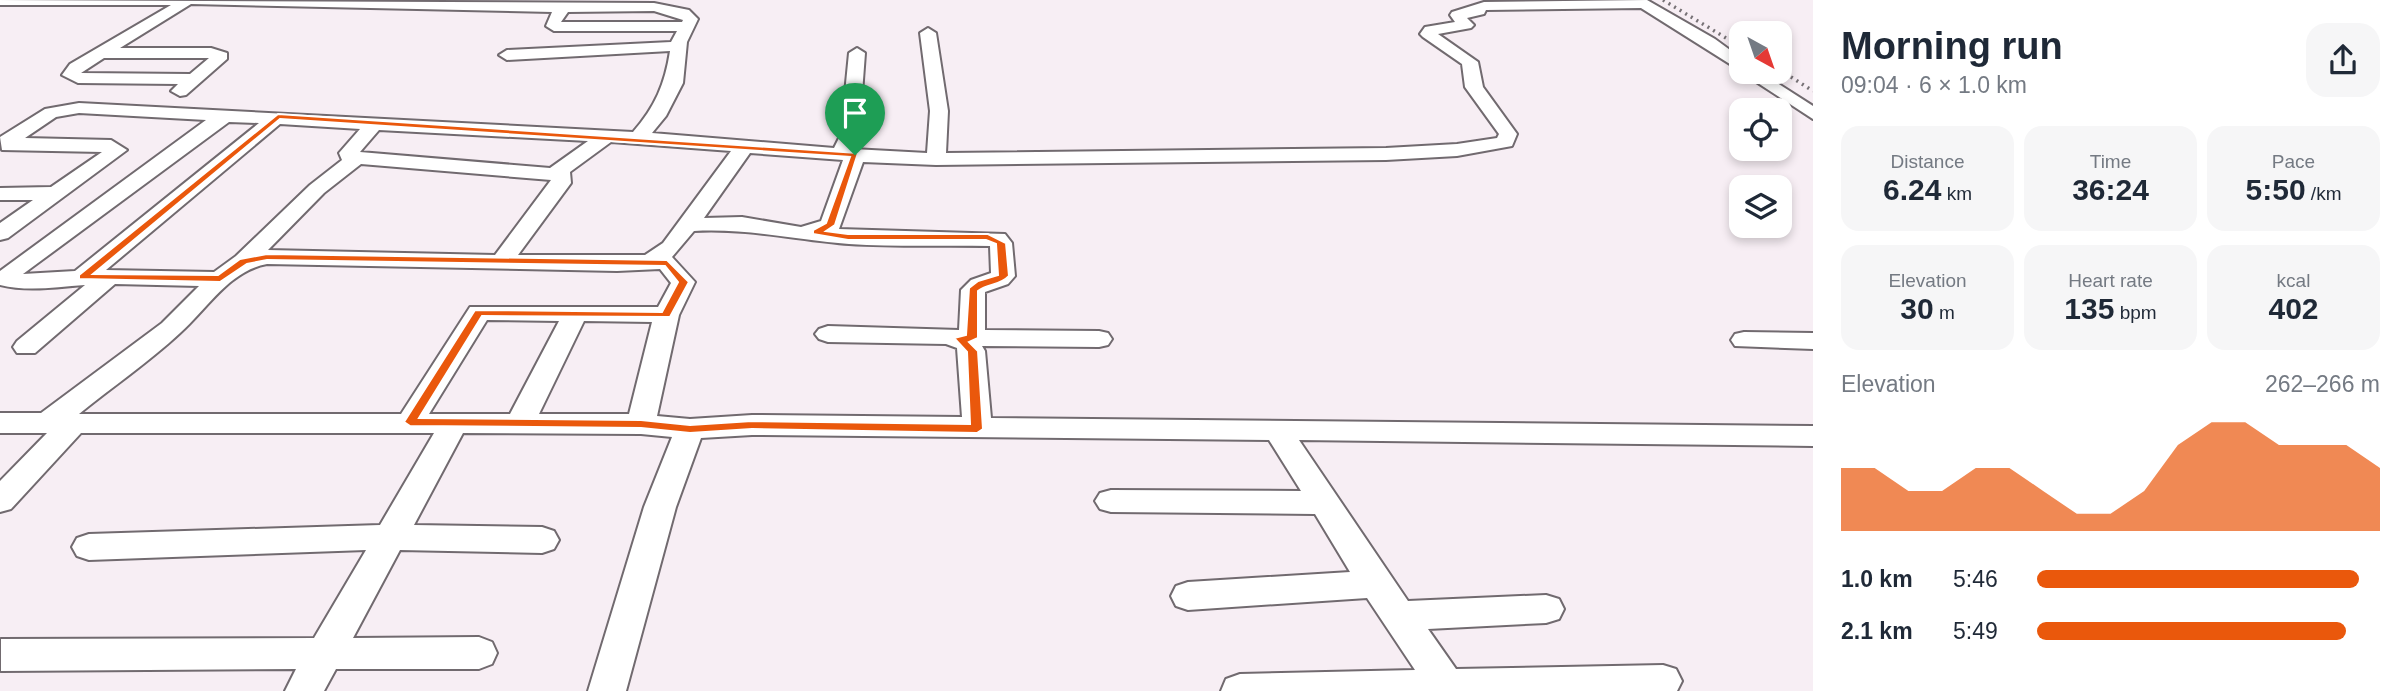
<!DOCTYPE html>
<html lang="en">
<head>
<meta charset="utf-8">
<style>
  body { margin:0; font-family:Helvetica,sans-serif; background:#f6f6f7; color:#1f2937; height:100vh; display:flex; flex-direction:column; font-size:26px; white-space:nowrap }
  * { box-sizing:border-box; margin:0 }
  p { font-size:23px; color:#747a83 }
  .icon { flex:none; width:38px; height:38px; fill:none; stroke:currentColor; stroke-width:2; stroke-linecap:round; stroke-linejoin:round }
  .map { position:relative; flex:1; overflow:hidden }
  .sheet { display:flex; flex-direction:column; background:#fff; width:595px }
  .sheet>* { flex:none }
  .needle { width:46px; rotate:140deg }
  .fabs { position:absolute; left:1729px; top:21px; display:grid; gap:14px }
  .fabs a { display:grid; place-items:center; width:63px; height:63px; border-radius:14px; background:#fff; box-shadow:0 4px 10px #0003; font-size:35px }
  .pin { position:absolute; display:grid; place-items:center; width:60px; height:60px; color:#fff; margin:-72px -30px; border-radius:50% 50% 50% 0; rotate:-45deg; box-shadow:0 0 7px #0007 }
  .pin .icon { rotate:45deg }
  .round { display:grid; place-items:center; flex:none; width:74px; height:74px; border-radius:21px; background:#f6f6f7 }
  .overview { display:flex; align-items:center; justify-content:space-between; height:119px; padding:0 28px }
  h1 { font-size:38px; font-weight:800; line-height:52px }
  .figures { display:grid; grid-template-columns:repeat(3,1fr); gap:10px; height:119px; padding:7px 28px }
  .figures div { display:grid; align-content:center; border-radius:18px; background:#f6f6f7; text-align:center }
  .figures b { font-size:30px; font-weight:800 }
  .figures small { font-size:19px; font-weight:400 }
  .figures p { font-size:19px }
  .chart { height:196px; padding:14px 28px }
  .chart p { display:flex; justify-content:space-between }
  .chart svg { width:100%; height:126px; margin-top:7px; fill:#ea580c; opacity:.7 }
  ul { padding:0 28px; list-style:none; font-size:23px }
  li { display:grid; grid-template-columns:112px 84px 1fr; align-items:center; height:52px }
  li i { height:18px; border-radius:9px; background:#ea580c }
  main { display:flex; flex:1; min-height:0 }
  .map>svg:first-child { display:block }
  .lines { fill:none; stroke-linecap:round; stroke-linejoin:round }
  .minor-casing { stroke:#716a6f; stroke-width:4 }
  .minor { fill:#fff; fill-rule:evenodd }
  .rail { stroke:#767175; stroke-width:3.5; stroke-dasharray:2 4.5; stroke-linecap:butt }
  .route { fill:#ea580c; stroke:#fff; stroke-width:2; fill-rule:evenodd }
</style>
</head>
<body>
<main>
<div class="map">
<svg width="1813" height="691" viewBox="0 0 1813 691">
  <rect width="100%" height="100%" fill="#f7eef4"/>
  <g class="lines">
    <g class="minor-casing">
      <g id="minor">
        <path d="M 0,0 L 654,3 L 689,10 L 698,19 L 687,42 L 683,83 L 666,116 L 652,133 L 834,148 L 841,134 L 849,53 L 857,48 L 865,53 L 859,134 L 853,149 L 927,153 L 930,111 L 920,33 L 928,28 L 936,33 L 948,111 L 946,153 L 1386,148 L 1457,144 L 1497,138 L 1499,134 L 1465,87 L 1462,64 L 1423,37 L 1420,34 L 1425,27 L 1455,22 L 1450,15 L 1452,12 L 1484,2 L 1647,0 L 1715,39 L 1741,58 L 1741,71 L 1641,8 L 1486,10 L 1484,14 L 1467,18 L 1474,25 L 1471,28 L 1438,34 L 1478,62 L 1483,87 L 1517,134 L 1512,146 L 1457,156 L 1386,160 L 936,165 L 863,162 L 839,229 L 1005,234 L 1012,243 L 1015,276 L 1008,284 L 985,292 L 985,330 L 1099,331 L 1108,333 L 1112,339 L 1108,345 L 1099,347 L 982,346 L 985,351 L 991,418 L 1813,426 L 1813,446 L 1299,440 L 1408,601 L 1546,595 L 1559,599 L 1564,609 L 1559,619 L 1546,623 L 1428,629 L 1456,669 L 1663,665 L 1676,669 L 1682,681 L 1677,691 L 1221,691 L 1226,679 L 1240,674 L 1415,670 L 1367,598 L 1188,610 L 1176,606 L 1171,596 L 1176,586 L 1188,582 L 1350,572 L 1315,514 L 1111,512 L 1100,509 L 1095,501 L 1100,493 L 1111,490 L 1301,491 L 1269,440 L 752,435 L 701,438 L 676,507 L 626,691 L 588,691 L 644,507 L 672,437 L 641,434 L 463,433 L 414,525 L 542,527 L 554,531 L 559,540 L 554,549 L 542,553 L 400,550 L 353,638 L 479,637 L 492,642 L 497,653 L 492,664 L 479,669 L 336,669 L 324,691 L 285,691 L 296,669 L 1,671 L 1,639 L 314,638 L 366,550 L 89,560 L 77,556 L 72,547 L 77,538 L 89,534 L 380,525 L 434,433 L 81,433 L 11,509 L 0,512 L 0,481 L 47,433 L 0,433 L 0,413 L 41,413 L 162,323 L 199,286 L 115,284 L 35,353 L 17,353 L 13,347 L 17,341 L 85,285 C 56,287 28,292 0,285 L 0,271 L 206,120 L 79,113 L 56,117 L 25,138 L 111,140 L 127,150 L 8,238 L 0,240 L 0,223 L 33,200 L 0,200 L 0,188 L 51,187 L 102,152 L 2,150 L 0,137 L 45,109 L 79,103 L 633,132 C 655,107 665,84 670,51 L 507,60 L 499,55 L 507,50 L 671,42 L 677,31 L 554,31 L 546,26 L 552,12 L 191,4 L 120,48 L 211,48 L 227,53 L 227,59 L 186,95 L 180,96 L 171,91 L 178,84 L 78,83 L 62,75 L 70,64 L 171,5 L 0,5 ZM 654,11 L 683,20 L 682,22 L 561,22 L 568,12 ZM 104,58 L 209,58 L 190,74 L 81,73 ZM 229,122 L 259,123 L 75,271 L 23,274 ZM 280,124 L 360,129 L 339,153 L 342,160 L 310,185 L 236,256 L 214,272 L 106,270 ZM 379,130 L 588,141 L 550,168 L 360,152 ZM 611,142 L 731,151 L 663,243 L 645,255 L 518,255 L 571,183 L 570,172 ZM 750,153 L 843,160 L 821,221 L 801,227 L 742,217 L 704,218 ZM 361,164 L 551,180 L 495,255 L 268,250 L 324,193 ZM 694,231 C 747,228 798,240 849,244 C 896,247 943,245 990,246 L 991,273 L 971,280 L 961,290 L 959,330 L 828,326 L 819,329 L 815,334 L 819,339 L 828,342 L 946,344 L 957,348 L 962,417 L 752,415 L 690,419 L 657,416 L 679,315 L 695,282 L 672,257 ZM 267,264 L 617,271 L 660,269 L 671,283 L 658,307 L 470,307 L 401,414 L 79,414 C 112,387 149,362 180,333 C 208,308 229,271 267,264 ZM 487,320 L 559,321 L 510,414 L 429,414 ZM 584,321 L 652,322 L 629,414 L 539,414 Z"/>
        <path d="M 1741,72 L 1760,72 L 1813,106 L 1813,119 Z"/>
        <path d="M 1744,332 L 1813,333 L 1813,349 L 1735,346 L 1731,340 L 1735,334 Z"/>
      </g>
    </g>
    <use href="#minor" class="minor"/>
    <g class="rail">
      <path d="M 1663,0 L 1741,47"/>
      <path d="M 1780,70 L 1813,91"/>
    </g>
  </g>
  <path class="route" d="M 278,114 L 858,153 L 835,225 L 826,231 L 848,234 L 988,234 L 1006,243 L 1009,276 C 1000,286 988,283 978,291 L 978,338 L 969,342 L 978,351 L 983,429 L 977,433 L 752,429 L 690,433 L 641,428 L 410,426 L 404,422 L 475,310 L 662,312 L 678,282 L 665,266 L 267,260 L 247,264 L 220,282 L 79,279 L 79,275 ZM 280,119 L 850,157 L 826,223 L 813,230 L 813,234 L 848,240 L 986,240 L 996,244 L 998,275 L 978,281 L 969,288 L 966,335 L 954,338 L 967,352 L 970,424 L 752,421 L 690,425 L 641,420 L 419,418 L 482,316 L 670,317 L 689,282 L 667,260 L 267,254 L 240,259 L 218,275 L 93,274 Z"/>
</svg>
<div class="fabs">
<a><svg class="needle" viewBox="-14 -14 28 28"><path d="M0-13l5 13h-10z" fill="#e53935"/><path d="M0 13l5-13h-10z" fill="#747a83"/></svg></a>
<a><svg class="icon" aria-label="locate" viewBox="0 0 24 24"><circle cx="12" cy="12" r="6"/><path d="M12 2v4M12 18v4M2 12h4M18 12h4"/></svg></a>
<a><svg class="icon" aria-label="layers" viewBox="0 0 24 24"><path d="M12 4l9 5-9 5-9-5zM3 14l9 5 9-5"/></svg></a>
</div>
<div class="pin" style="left:855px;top:155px;background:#1e9e55"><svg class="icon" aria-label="arrive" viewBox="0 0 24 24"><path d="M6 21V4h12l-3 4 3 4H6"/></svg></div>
</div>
<section class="sheet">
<div class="overview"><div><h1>Morning run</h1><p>09:04 · 6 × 1.0 km</p></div><a class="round"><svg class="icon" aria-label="share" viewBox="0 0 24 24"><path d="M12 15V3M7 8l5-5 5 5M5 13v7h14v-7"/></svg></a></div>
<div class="figures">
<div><p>Distance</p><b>6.24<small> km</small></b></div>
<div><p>Time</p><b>36:24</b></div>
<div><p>Pace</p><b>5:50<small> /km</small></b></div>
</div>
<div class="figures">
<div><p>Elevation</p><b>30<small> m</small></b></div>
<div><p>Heart rate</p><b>135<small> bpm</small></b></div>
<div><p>kcal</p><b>402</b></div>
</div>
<div class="chart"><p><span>Elevation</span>262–266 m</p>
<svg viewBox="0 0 160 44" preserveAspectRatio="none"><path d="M0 44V22L10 22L20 30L30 30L40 22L50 22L60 30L70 38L80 38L90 30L100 14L110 6L120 6L130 14L140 14L150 14L160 22V44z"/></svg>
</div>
<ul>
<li><b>1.0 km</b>5:46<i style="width:94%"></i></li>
<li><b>2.1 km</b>5:49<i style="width:90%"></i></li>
</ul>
</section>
</main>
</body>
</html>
